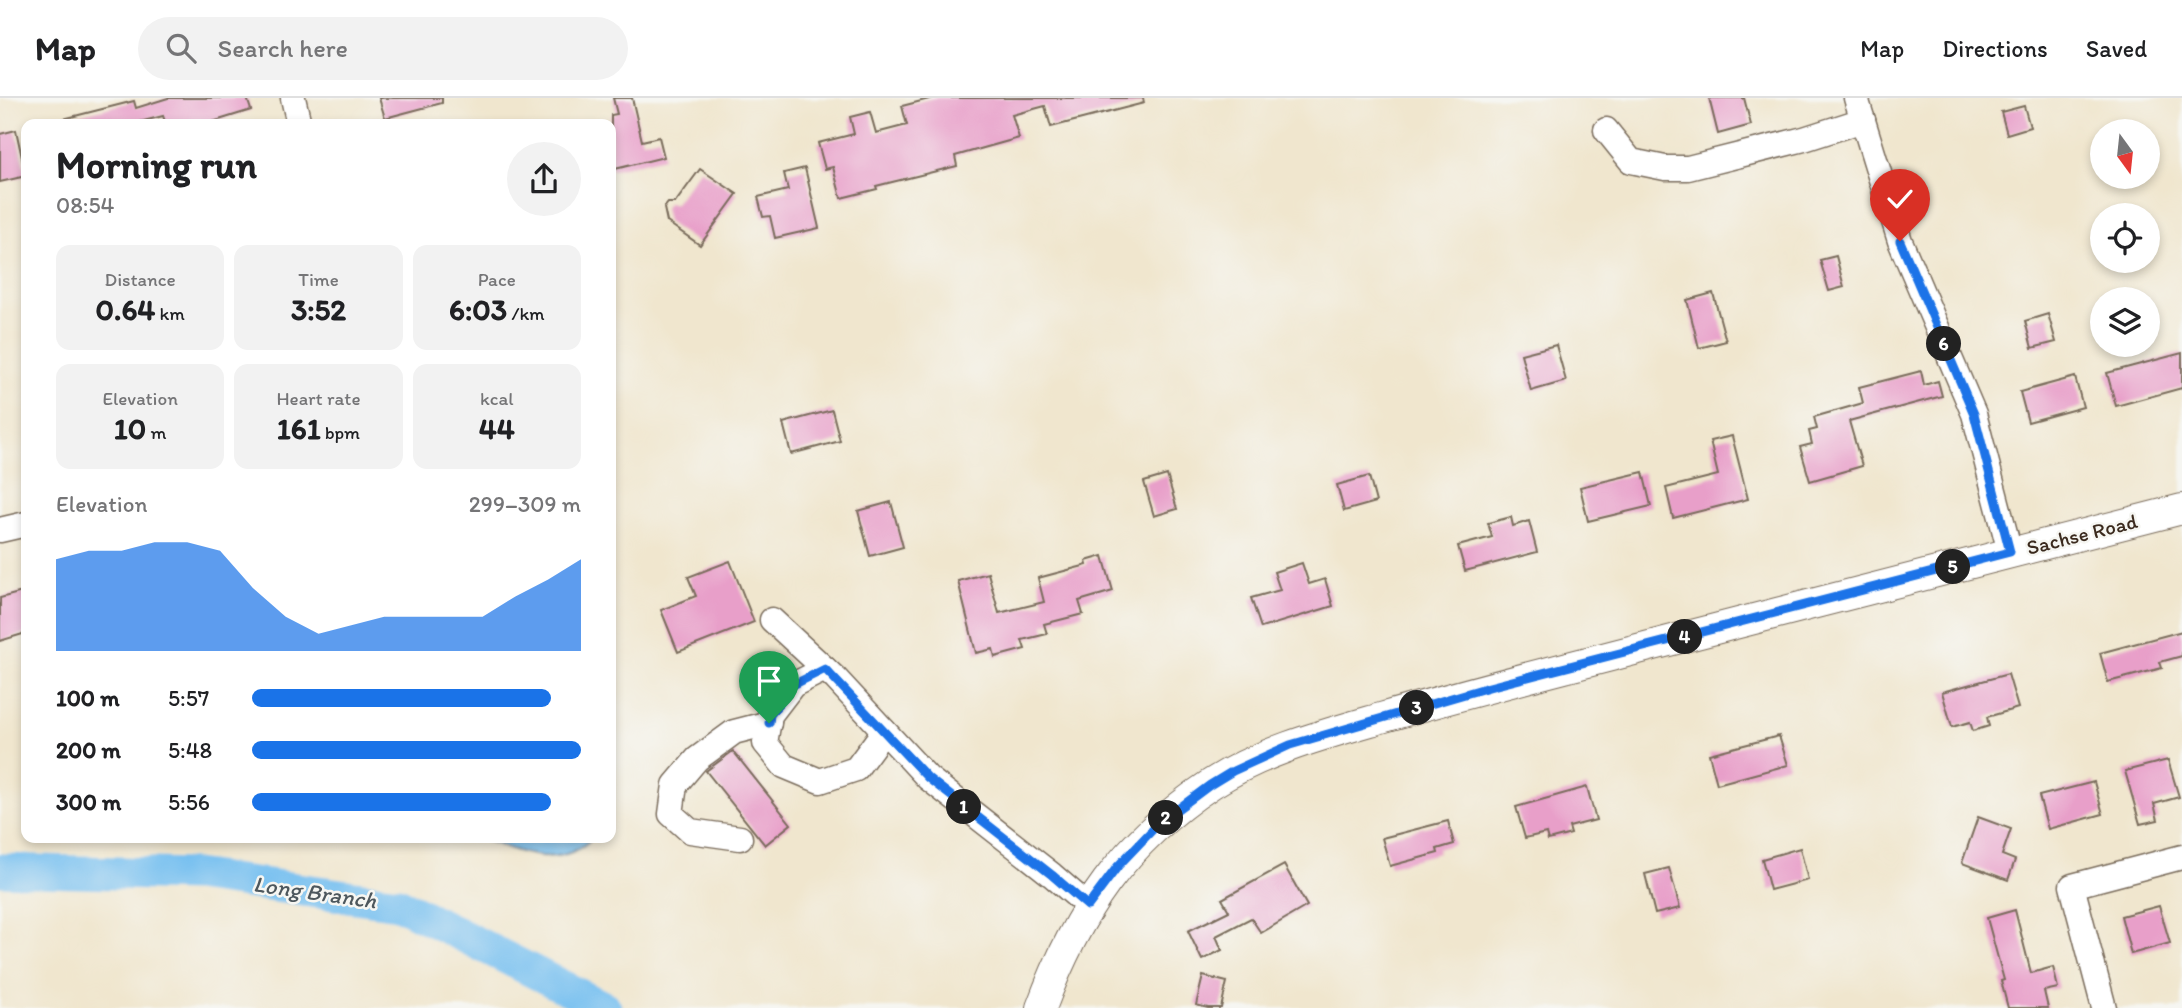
<!DOCTYPE html>
<html lang="en">
<head>
<meta charset="utf-8">
<style>
  body { margin:0; font-family:Itim,sans-serif; background:#f2f2f2; color:#202124; height:100vh; display:flex; flex-direction:column; font-size:26px; white-space:nowrap }
  * { box-sizing:border-box; margin:0 }
  p { font-size:23px; color:#757577 }
  .icon { flex:none; width:38px; height:38px; fill:none; stroke:currentColor; stroke-width:2; stroke-linecap:round; stroke-linejoin:round }
  .map { position:relative; flex:1; overflow:hidden }
  .panel { position:absolute; left:21px; top:21px; width:595px; height:724px; display:flex; flex-direction:column; background:#fff; border-radius:14px; box-shadow:0 4px 10px #0003 }
  .panel>* { flex:none }
  .needle { width:46px; rotate:165deg }
  .controls { position:absolute; left:2090px; top:21px; display:grid; gap:14px }
  .controls a { display:grid; place-items:center; width:70px; height:70px; border-radius:50%; background:#fff; box-shadow:0 4px 10px #0003; font-size:35px }
  .pin { position:absolute; display:grid; place-items:center; width:60px; height:60px; color:#fff; margin:-72px -30px; border-radius:50% 50% 50% 0; rotate:-45deg; box-shadow:0 0 7px #0007 }
  .pin .icon { rotate:45deg }
  .km { position:absolute; width:35px; height:35px; margin:-18px; border-radius:50%; background:#222; color:#fff; font-size:19px; line-height:35px; text-align:center }
  .round { display:grid; place-items:center; flex:none; width:74px; height:74px; border-radius:37px; background:#f2f2f2 }
  .overview { display:flex; align-items:center; justify-content:space-between; height:119px; padding:0 35px }
  h1 { font-size:38px; font-weight:700; line-height:52px }
  .figures { display:grid; grid-template-columns:repeat(3,1fr); gap:10px; height:119px; padding:7px 35px }
  .figures div { display:grid; align-content:center; border-radius:14px; background:#f2f2f2; text-align:center }
  .figures b { font-size:30px; font-weight:700 }
  .figures small { font-size:19px; font-weight:400 }
  .figures p { font-size:19px }
  .chart { height:196px; padding:14px 35px }
  .chart p { display:flex; justify-content:space-between }
  .chart svg { width:100%; height:126px; margin-top:7px; fill:#1a73e8; opacity:.7 }
  ul { padding:0 35px; list-style:none; font-size:23px }
  li { display:grid; grid-template-columns:112px 84px 1fr; align-items:center; height:52px }
  li i { height:18px; border-radius:9px; background:#1a73e8 }
  header { display:flex; align-items:center; gap:42px; box-sizing:border-box; height:98px; padding:0 35px; background:#fff; border-bottom:2px solid #e0e0e0 }
  header strong { font-size:33px }
  nav { display:flex; gap:38px; margin-inline-start:auto; font-size:24px }
  .search { width:490px; height:63px; background:#f2f2f2; display:flex; align-items:center; gap:18px; box-sizing:border-box; padding:0 24px; border-radius:38px; color:#757577; font-size:26px }
  .map>svg:first-child { display:block }
  .water { fill:#77c0f0; stroke:#597587; stroke-width:2 }
  .lines { fill:none; stroke-linecap:round; stroke-linejoin:round }
  .river { stroke:#77c0f0; stroke-width:33 }
  .building { fill:#e89fc9 }
  .minor-casing { stroke:#7a6c5c; stroke-width:27 }
  .major-casing { stroke:#7a6c5c; stroke-width:32 }
  .minor { stroke:#fff; stroke-width:24 }
  .major { stroke:#fff; stroke-width:30 }
  .route-casing { stroke:#fff; stroke-width:14 }
  .route { stroke:#1a73e8; stroke-width:9 }
  .labels { text-anchor:middle; dominant-baseline:central; stroke-width:5; stroke-linejoin:round; paint-order:stroke }
  .street-label { font-size:21px; fill:#3b2a1e; stroke:#f6f6f2 }
  .water-label { font-size:23px; font-style:italic; fill:#4d575d; stroke:#f6f6f2 }
</style>
</head>
<body>
<header>
<strong>Map</strong>
<div class="search"><svg class="icon" aria-label="search" viewBox="0 0 24 24"><circle cx="10" cy="10" r="6"/><path d="M15 15l6 6"/></svg>Search here</div>
<nav><a>Map</a><a>Directions</a><a>Saved</a></nav>
</header>
<div class="map">
<svg width="2182" height="910" viewBox="0 0 2182 910">
  <rect width="100%" height="100%" fill="#f6f6f2"/>
  <filter id="ink" filterUnits="userSpaceOnUse"><feTurbulence type="fractalNoise" baseFrequency=".0143" numOctaves="2"/><feDisplacementMap in="SourceGraphic" scale="14" xChannelSelector="R" yChannelSelector="G"/><feConvolveMatrix kernelMatrix="1 2 1 2 8 2 1 2 1" color-interpolation-filters="sRGB"/></filter>
  <filter id="wash" filterUnits="userSpaceOnUse"><feTurbulence type="fractalNoise" baseFrequency=".00686" numOctaves="4" result="noise"/><feDisplacementMap in="SourceGraphic" scale="28" xChannelSelector="R" yChannelSelector="G"/><feGaussianBlur stdDeviation="1.57" result="paint"/><feColorMatrix in="noise" values="0 0 0 0 0 0 0 0 0 0 0 0 0 0 0 0 0 1.4 0 .05"/><feComposite in="paint" operator="in"/></filter>
  <g filter="url(#wash)">
    <rect width="100%" height="100%" fill="#f0e6ce"/>
    <path class="water" d="M 484,740 L 592,740 C 560,772 524,755 487,743 Z"/>
    <g class="lines">
      <path class="river" d="M 0,772 L 195,777 L 398,805 L 605,910"/>
    </g>
    <g id="blocks">
      <g class="building">
        <path d="M 168,0 L 247,0 L 251,12 L 206,26 L 166,26 L 163,18 L 132,26 L 64,26 L 63,21 L 134,3 L 136,10 Z"/>
        <path d="M 379,0 L 442,0 L 442,5 L 385,20 Z"/>
        <path d="M 613,0 L 632,0 L 642,43 L 659,39 L 664,59 L 611,72 L 611,17 L 617,16 Z"/>
        <path d="M 933,0 L 1143,0 L 1144,5 L 1051,29 L 1045,8 L 1012,17 L 1019,40 L 955,58 L 957,68 L 876,88 L 877,91 L 841,100 L 833,69 L 825,71 L 818,45 L 854,36 L 850,19 L 870,14 L 876,35 L 907,27 L 902,8 Z"/>
        <path d="M 1709,0 L 1744,0 L 1751,27 L 1718,36 Z"/>
        <path d="M 2024,8 L 2030,29 L 2007,36 L 2001,14 Z"/>
        <path d="M 16,32 L 26,78 L 0,84 L 0,36 Z"/>
        <path d="M 805,70 L 819,130 L 775,140 L 770,118 L 763,119 L 758,99 L 788,92 L 784,75 Z"/>
        <path d="M 700,71 L 737,96 L 700,147 L 667,124 L 664,110 L 668,105 L 675,105 Z"/>
        <path d="M 1836,158 L 1844,189 L 1829,193 L 1820,162 Z"/>
        <path d="M 1713,195 L 1726,243 L 1699,250 L 1687,202 Z"/>
        <path d="M 2048,216 L 2056,244 L 2032,250 L 2025,223 Z"/>
        <path d="M 1556,247 L 1566,283 L 1531,293 L 1521,256 Z"/>
        <path d="M 2182,255 L 2182,290 L 2116,308 L 2107,275 Z"/>
        <path d="M 1921,273 L 1924,287 L 1938,283 L 1942,298 L 1849,323 L 1862,368 L 1810,383 L 1800,349 L 1812,346 L 1809,333 L 1817,331 L 1814,319 L 1863,305 L 1859,289 Z"/>
        <path d="M 2075,279 L 2083,309 L 2028,324 L 2020,294 Z"/>
        <path d="M 832,312 L 840,343 L 791,356 L 783,325 Z"/>
        <path d="M 1732,338 L 1748,401 L 1673,420 L 1666,390 L 1718,377 L 1710,343 Z"/>
        <path d="M 1643,374 L 1651,408 L 1588,423 L 1580,389 Z"/>
        <path d="M 1167,377 L 1177,411 L 1154,418 L 1144,384 Z"/>
        <path d="M 1369,378 L 1376,404 L 1344,413 L 1337,387 Z"/>
        <path d="M 891,404 L 903,449 L 870,458 L 858,413 Z"/>
        <path d="M 1511,419 L 1513,428 L 1529,423 L 1537,454 L 1465,473 L 1458,448 L 1492,439 L 1488,425 Z"/>
        <path d="M 1103,458 L 1113,493 L 1079,503 L 1083,516 L 1044,526 L 1047,536 L 1022,542 L 1025,551 L 995,559 L 993,551 L 976,555 L 958,483 L 988,475 L 999,515 L 1044,504 L 1038,480 L 1087,467 L 1086,463 Z"/>
        <path d="M 730,463 L 754,524 L 678,554 L 661,512 L 696,498 L 688,479 Z"/>
        <path d="M 1302,465 L 1309,486 L 1325,481 L 1333,508 L 1261,530 L 1251,500 L 1280,492 L 1274,474 Z"/>
        <path d="M 26,493 L 26,535 L 0,543 L 0,500 Z"/>
        <path d="M 2182,533 L 2182,558 L 2160,564 L 2162,570 L 2108,584 L 2100,555 Z"/>
        <path d="M 2008,576 L 2018,610 L 1987,619 L 1989,628 L 1973,633 L 1970,624 L 1952,629 L 1942,594 Z"/>
        <path d="M 1779,638 L 1788,667 L 1717,686 L 1709,656 Z"/>
        <path d="M 733,653 L 791,726 L 765,747 L 706,673 Z"/>
        <path d="M 2168,662 L 2179,699 L 2154,706 L 2158,722 L 2140,726 L 2125,673 Z"/>
        <path d="M 2094,684 L 2103,716 L 2048,731 L 2039,698 Z"/>
        <path d="M 1587,689 L 1596,722 L 1569,729 L 1571,736 L 1548,742 L 1546,735 L 1525,740 L 1516,709 Z"/>
        <path d="M 1978,719 L 2011,731 L 2002,757 L 2015,762 L 2008,782 L 1962,765 Z"/>
        <path d="M 1448,723 L 1454,746 L 1437,751 L 1438,755 L 1390,768 L 1382,740 Z"/>
        <path d="M 1800,750 L 1808,782 L 1770,792 L 1762,761 Z"/>
        <path d="M 1284,767 L 1307,808 L 1261,835 L 1251,820 L 1216,838 L 1222,852 L 1202,862 L 1188,833 L 1229,813 L 1222,801 Z"/>
        <path d="M 1669,770 L 1680,810 L 1655,816 L 1645,776 Z"/>
        <path d="M 2159,808 L 2170,845 L 2131,856 L 2121,818 Z"/>
        <path d="M 2015,812 L 2031,875 L 2053,869 L 2058,890 L 2044,893 L 2048,910 L 2008,910 L 2001,883 L 2004,882 L 1987,820 Z"/>
        <path d="M 1203,878 L 1227,884 L 1221,910 L 1208,910 L 1196,907 Z"/>
      </g>
    </g>
  </g>
  <g filter="url(#ink)">
    <use href="#blocks" fill-opacity="0" stroke="#7a6c5c" stroke-width="2"/>
    <g class="lines">
      <g class="minor-casing">
        <g id="minor">
          <path d="M 293,0 L 299,26"/>
          <path d="M 1856,0 L 1900,143 L 1974,316 L 2010,454"/>
          <path d="M 1606,32 L 1631,63 L 1665,70 L 1688,70 L 1804,41 L 1863,22"/>
          <path d="M 0,432 L 26,426"/>
          <path d="M 772,522 L 836,581 L 928,680 L 1052,777 L 1088,808"/>
          <path d="M 825,571 L 793,587 L 770,617 L 765,645 L 784,668 L 820,683 L 856,671 L 884,633"/>
          <path d="M 740,740 L 690,733 L 671,716 L 675,687 L 697,661 L 734,634 L 769,625"/>
          <path d="M 2104,910 L 2072,788 L 2182,759"/>
        </g>
      </g>
      <g class="major-casing">
        <path id="major" d="M 1041,910 C 1077,813 1124,744 1211,686 C 1262,653 1322,637 1381,620 C 1445,601 1510,584 1576,567 C 1778,515 1980,462 2182,411"/>
      </g>
      <use href="#minor" class="minor"/>
      <use href="#major" class="major"/>
    </g>
  </g>
  <g class="lines" filter="url(#ink)">
    <g class="route-casing">
      <path id="route" d="M 769,625 L 770,617 L 793,587 L 825,571 L 928,680 L 1052,777 L 1088,808 L 1118,768 L 1159,725 L 1210,687 L 1233,673 L 1290,647 L 1489,589 L 2010,454 L 1974,316 L 1900,143"/>
    </g>
    <use href="#route" class="route"/>
  </g>
  <g class="labels">
    <g class="street-label">
      <text transform="translate(2082 436) rotate(-14)">Sachse Road</text>
    </g>
    <g class="water-label">
      <text transform="translate(315 794) rotate(8)">Long Branch</text>
    </g>
  </g>
</svg>
<div class="controls">
<a><svg class="needle" viewBox="-14 -14 28 28"><path d="M0-13l5 13h-10z" fill="#e53935"/><path d="M0 13l5-13h-10z" fill="#757577"/></svg></a>
<a><svg class="icon" aria-label="locate" viewBox="0 0 24 24"><circle cx="12" cy="12" r="6"/><path d="M12 2v4M12 18v4M2 12h4M18 12h4"/></svg></a>
<a><svg class="icon" aria-label="layers" viewBox="0 0 24 24"><path d="M12 4l9 5-9 5-9-5zM3 14l9 5 9-5"/></svg></a>
</div>
<div class="pin" style="left:769px;top:625px;background:#1e9e55"><svg class="icon" aria-label="arrive" viewBox="0 0 24 24"><path d="M6 21V4h12l-3 4 3 4H6"/></svg></div>
<div class="pin" style="left:1900px;top:143px;background:#d93025"><svg class="icon" aria-label="check" viewBox="0 0 24 24"><path d="M5 12l5 5 9-10"/></svg></div>
<b class="km" style="left:964px;top:709px">1</b>
<b class="km" style="left:1166px;top:720px">2</b>
<b class="km" style="left:1417px;top:610px">3</b>
<b class="km" style="left:1685px;top:539px">4</b>
<b class="km" style="left:1953px;top:469px">5</b>
<b class="km" style="left:1944px;top:246px">6</b>
<section class="panel">
<div class="overview"><div><h1>Morning run</h1><p>08:54</p></div><a class="round"><svg class="icon" aria-label="share" viewBox="0 0 24 24"><path d="M12 15V3M7 8l5-5 5 5M5 13v7h14v-7"/></svg></a></div>
<div class="figures">
<div><p>Distance</p><b>0.64<small> km</small></b></div>
<div><p>Time</p><b>3:52</b></div>
<div><p>Pace</p><b>6:03<small> /km</small></b></div>
</div>
<div class="figures">
<div><p>Elevation</p><b>10<small> m</small></b></div>
<div><p>Heart rate</p><b>161<small> bpm</small></b></div>
<div><p>kcal</p><b>44</b></div>
</div>
<div class="chart"><p><span>Elevation</span>299–309 m</p>
<svg viewBox="0 0 160 44" preserveAspectRatio="none"><path d="M0 44V12L10 9L20 9L30 6L40 6L50 9L60 22L70 32L80 38L90 35L100 32L110 32L120 32L130 32L140 25L150 19L160 12V44z"/></svg>
</div>
<ul>
<li><b>100 m</b>5:57<i style="width:91%"></i></li>
<li><b>200 m</b>5:48<i style="width:100%"></i></li>
<li><b>300 m</b>5:56<i style="width:91%"></i></li>
</ul>
</section>
</div>
</body>
</html>
